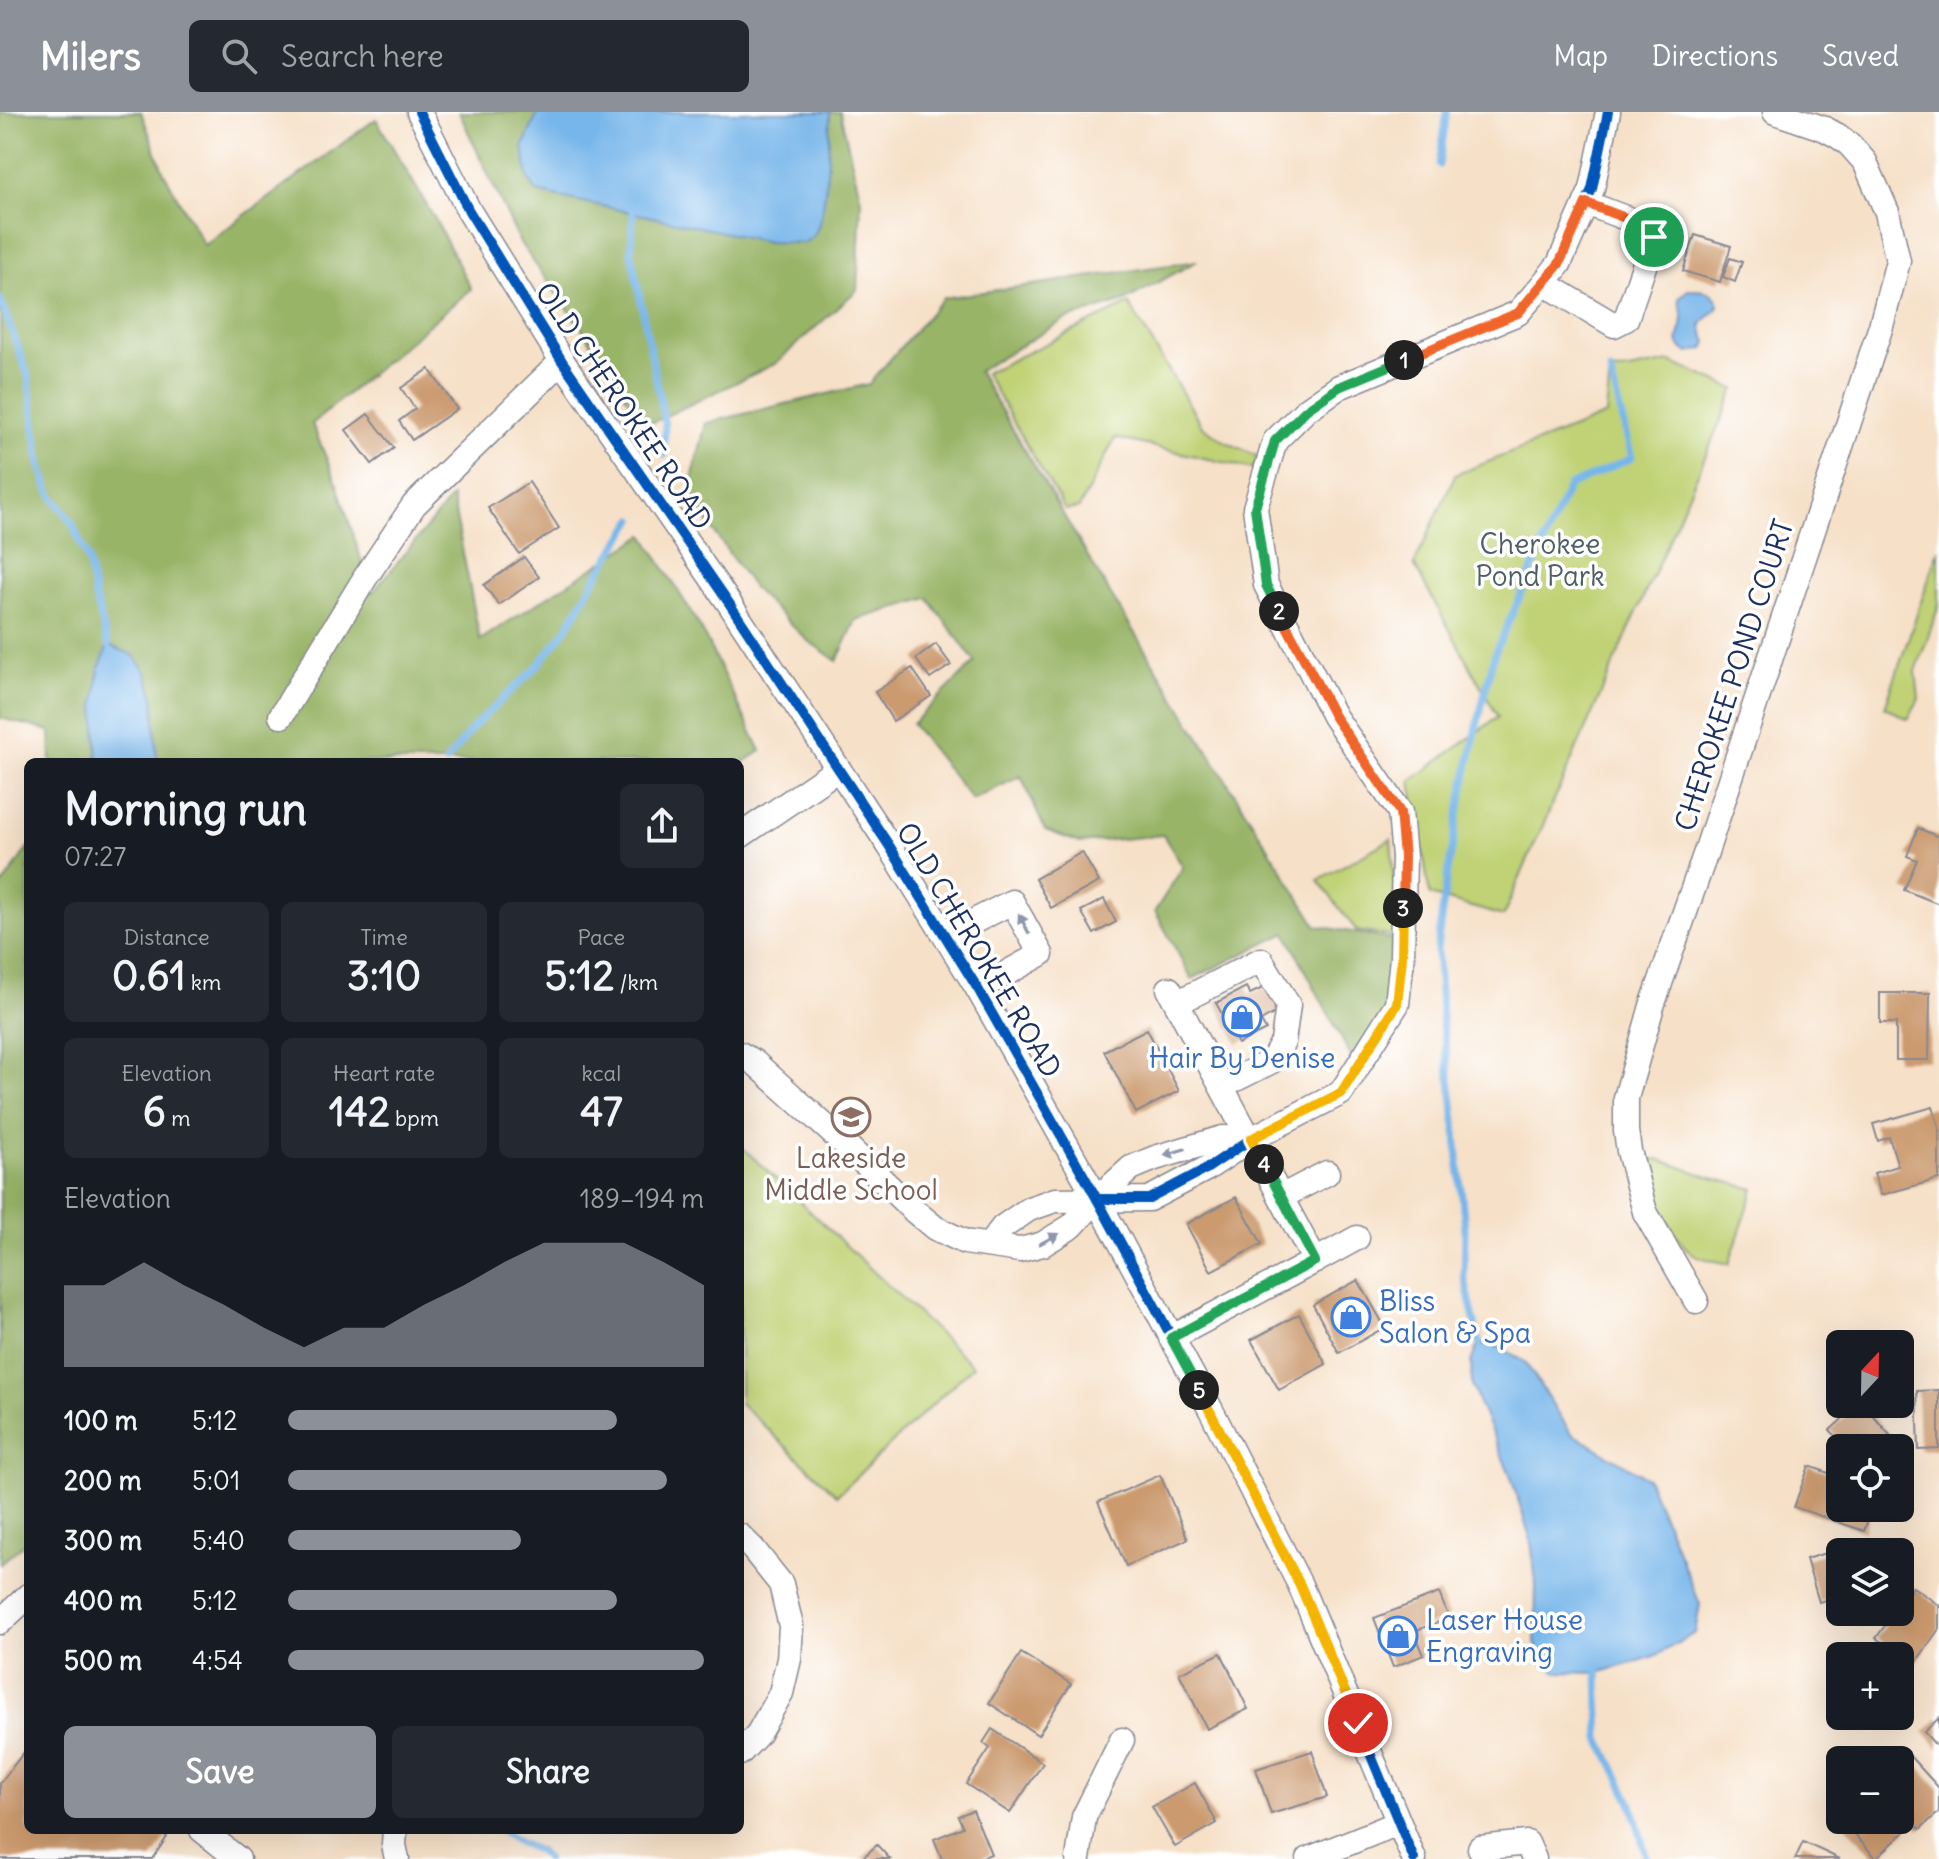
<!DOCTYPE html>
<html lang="en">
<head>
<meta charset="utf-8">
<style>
  body { margin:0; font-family:Delius,sans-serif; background:#242831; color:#f1f3f6; height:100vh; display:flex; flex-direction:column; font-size:30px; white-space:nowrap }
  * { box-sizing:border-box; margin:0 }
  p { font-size:26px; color:#9ea1a6 }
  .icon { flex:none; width:44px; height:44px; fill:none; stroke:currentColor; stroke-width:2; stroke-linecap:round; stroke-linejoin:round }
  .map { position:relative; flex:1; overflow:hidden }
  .drawer { position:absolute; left:24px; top:646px; width:720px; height:1076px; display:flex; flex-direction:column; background:#171b24; border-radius:12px; box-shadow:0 8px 32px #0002 }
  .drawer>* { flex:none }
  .needle { width:52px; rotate:22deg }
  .fabs { position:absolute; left:1826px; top:1218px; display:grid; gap:16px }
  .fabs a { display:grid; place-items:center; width:88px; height:88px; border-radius:12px; background:#171b24; box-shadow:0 8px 32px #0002; font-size:40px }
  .pin { position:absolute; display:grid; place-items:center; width:68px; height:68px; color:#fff; margin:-34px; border:4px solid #fff; border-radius:50%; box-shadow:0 2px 8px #0007 }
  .km { position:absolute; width:40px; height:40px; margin:-20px; border-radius:50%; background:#222; color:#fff; font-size:22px; line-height:40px; text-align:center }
  .round { display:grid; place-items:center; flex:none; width:84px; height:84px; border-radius:12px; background:#242831 }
  .head { display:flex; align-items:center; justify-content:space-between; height:136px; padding:0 40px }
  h1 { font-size:44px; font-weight:700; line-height:60px }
  .figures { display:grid; grid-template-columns:repeat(3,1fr); gap:12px; height:136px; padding:8px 40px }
  .figures div { display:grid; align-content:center; border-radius:12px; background:#242831; text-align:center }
  .figures b { font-size:40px; font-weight:700 }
  .figures small { font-size:22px; font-weight:400 }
  .figures p { font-size:22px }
  .chart { height:224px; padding:16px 40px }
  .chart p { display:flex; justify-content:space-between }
  .chart svg { width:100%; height:144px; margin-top:8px; fill:#8c9099; opacity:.7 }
  .action { display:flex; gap:16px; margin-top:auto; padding:16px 40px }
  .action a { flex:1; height:92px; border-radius:12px; background:#8c9099; color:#fff; font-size:32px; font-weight:700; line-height:92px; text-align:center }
  .action a+a { background:#242831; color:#f1f3f6 }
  ul { padding:0 40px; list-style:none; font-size:26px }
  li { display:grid; grid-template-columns:128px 96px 1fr; align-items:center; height:60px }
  li i { height:20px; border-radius:10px; background:#8c9099 }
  header { display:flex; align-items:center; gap:48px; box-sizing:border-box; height:112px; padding:0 40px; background:#8c9099; color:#fff }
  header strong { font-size:38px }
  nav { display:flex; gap:44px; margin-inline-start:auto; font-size:28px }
  .search { width:560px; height:72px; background:#242831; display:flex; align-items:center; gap:20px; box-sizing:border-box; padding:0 28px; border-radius:12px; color:#9ea1a6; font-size:30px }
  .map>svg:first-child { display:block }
  .green { fill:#c0d275; stroke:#6e806a; stroke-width:2 }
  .forest { fill:#98b466; stroke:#5a7262; stroke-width:2 }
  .water { fill:#77b6ea; stroke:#4972a4; stroke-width:2 }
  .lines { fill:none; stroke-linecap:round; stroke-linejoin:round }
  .stream { stroke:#77b6ea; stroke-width:7 }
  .building { fill:#cb9a6e }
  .minor-casing { stroke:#888892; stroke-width:27 }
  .minor { stroke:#fff; stroke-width:24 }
  .cycleway-casing { stroke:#fff; stroke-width:15 }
  .cycleway { stroke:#0057b8; stroke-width:10 }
  .oneway { fill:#8d97ae }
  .split-1-casing { stroke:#fff; stroke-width:16 }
  .split-2-casing { stroke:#fff; stroke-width:16 }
  .split-3-casing { stroke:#fff; stroke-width:16 }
  .split-4-casing { stroke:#fff; stroke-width:16 }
  .split-5-casing { stroke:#fff; stroke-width:16 }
  .split-6-casing { stroke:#fff; stroke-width:16 }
  .split-1 { stroke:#f0652b; stroke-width:10 }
  .split-2 { stroke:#22a559; stroke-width:10 }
  .split-3 { stroke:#f0652b; stroke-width:10 }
  .split-4 { stroke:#f5b400; stroke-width:10 }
  .split-5 { stroke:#22a559; stroke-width:10 }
  .split-6 { stroke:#f5b400; stroke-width:10 }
  .labels { text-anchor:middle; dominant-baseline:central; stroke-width:7; stroke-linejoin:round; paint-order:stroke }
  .street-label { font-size:28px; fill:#1b2f5e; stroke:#fff }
  .park-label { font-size:28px; fill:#4d6065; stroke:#fff }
  .shop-label { font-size:28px; fill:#366cbe; stroke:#fff; text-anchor:start }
  .education-label { font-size:28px; fill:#785e54; stroke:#fff }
</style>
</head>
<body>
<header>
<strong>Milers</strong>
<div class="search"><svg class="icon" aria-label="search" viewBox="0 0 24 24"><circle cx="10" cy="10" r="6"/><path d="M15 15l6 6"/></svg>Search here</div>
<nav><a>Map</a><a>Directions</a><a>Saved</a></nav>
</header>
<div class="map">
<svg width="1939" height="1747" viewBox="0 0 1939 1747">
  <rect width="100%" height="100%" fill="#fff"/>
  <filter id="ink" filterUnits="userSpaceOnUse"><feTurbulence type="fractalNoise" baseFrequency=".0125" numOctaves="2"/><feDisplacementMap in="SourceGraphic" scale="16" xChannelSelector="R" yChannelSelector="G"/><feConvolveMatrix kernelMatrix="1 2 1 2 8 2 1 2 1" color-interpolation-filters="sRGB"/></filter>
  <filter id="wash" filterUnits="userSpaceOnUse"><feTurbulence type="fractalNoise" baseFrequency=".006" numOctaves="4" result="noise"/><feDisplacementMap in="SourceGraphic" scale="32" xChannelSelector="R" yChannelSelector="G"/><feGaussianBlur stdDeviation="1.8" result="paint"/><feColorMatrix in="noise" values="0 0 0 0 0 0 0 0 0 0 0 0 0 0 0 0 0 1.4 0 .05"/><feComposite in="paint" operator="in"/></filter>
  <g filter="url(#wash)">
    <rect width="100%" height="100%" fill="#f6e0c7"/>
    <g class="green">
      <path d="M 1129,192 L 1202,314 L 1226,330 L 1257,344 L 1253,357 L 1115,326 L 1079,396 L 1065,398 L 985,261 Z"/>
      <path d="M 1670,250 L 1735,277 L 1503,804 L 1430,783 L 1411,669 L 1498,605 L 1414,453 L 1455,363 L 1606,303 L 1610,259 L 1618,260 Z"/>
      <path d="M 1939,437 L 1939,493 L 1916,559 L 1919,587 L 1908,607 L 1885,595 Z"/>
      <path d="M 1391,727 L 1398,825 L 1357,819 L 1318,768 Z"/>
      <path d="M 740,1033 L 973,1254 L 837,1383 L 740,1291 Z"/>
      <path d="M 1658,1047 L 1709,1065 L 1754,1077 L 1729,1152 C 1716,1149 1703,1148 1692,1141 C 1671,1127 1652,1073 1643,1049 Z"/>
    </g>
    <g class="forest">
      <path d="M 0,0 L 141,0 L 164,61 L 204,133 L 376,7 L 436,109 L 471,177 L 312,312 L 336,369 L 372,481 L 452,385 L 480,528 L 644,423 L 700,515 L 761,639 L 740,653 L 740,650 L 157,650 L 156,641 L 95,593 L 98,650 L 51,650 L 50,619 L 0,606 Z"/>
      <path d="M 459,0 L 840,0 L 861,88 L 857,178 L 775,252 L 645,314 L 587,224 L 520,131 Z"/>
      <path d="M 1197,149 L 1124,189 L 1064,208 L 978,259 L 1109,480 L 1317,814 L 1402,829 L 1397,892 L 1357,956 L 1286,821 L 1192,867 L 1155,799 L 1183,755 L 1163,723 L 1080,731 L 1045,718 L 1021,664 L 972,688 L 912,612 L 975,550 L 928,486 L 856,508 L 837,549 L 807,528 L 754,477 L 697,395 L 691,371 L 706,311 L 869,272 L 943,186 Z"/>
      <path d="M 28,735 L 28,1428 L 0,1452 L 0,777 Z"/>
    </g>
    <g class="water">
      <path d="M 538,0 L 830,0 C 829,26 828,102 814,123 C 812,126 807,128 804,131 L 768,130 L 537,80 L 528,66 L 523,35 Z"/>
      <path d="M 1688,178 C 1703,178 1714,177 1719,193 C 1714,204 1705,203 1701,215 L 1707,230 L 1704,237 L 1689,241 C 1669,230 1683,223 1683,206 C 1683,200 1679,193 1679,186 Z"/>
      <path d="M 108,533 L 133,543 L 147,561 L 154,586 L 157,650 L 98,650 L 95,593 L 99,557 Z"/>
      <path d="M 1479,1230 L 1504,1237 L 1525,1250 L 1571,1321 L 1647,1366 L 1700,1492 L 1695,1521 L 1655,1544 L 1598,1561 L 1557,1560 L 1541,1551 L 1535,1529 L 1536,1472 L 1531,1429 L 1510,1362 L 1472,1275 L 1471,1250 Z"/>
    </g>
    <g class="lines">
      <g class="stream">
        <path d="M 1439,53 L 1447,0"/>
        <path d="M 633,102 L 631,140 L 665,313 L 664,343"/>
        <path d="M 0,187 L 28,263 L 40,351 L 50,381 L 71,409 L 88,448 L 95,486 L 108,533"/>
        <path d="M 446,650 L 475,613 L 535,557 L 565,519 L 594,469 L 634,407"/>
        <path d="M 1479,1230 L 1464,1163 L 1465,1117 L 1453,990 L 1442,910 L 1437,836 L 1446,771 L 1458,704 L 1477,614 L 1494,543 L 1569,374 L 1632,346 L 1610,259"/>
        <path d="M 1598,1561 L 1600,1627 L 1632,1692 L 1647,1747"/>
        <path d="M 500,1718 L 518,1730 L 539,1739 L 547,1747"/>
      </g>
    </g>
    <g id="blocks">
      <g class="building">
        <path d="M 1695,123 L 1731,134 L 1720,170 L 1683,159 Z"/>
        <path d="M 1730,146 L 1742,150 L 1735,170 L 1723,165 Z"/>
        <path d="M 429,257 L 457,297 L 412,328 L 399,309 L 415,297 L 401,276 Z"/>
        <path d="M 368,302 L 394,336 L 372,352 L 346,318 Z"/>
        <path d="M 529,370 L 559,416 L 519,442 L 488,396 Z"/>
        <path d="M 524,445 L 539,465 L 499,493 L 484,473 Z"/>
        <path d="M 936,532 L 951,553 L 930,567 L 916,547 Z"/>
        <path d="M 912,556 L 931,584 L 893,609 L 875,580 Z"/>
        <path d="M 1918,716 L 1939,725 L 1939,792 L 1904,778 L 1917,748 L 1907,744 Z"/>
        <path d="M 1082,740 L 1099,770 L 1051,796 L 1035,767 Z"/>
        <path d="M 1104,787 L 1116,810 L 1094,822 L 1081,799 Z"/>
        <path d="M 1267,874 L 1280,898 L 1261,909 L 1266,918 L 1238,932 L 1216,891 L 1246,875 L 1250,882 Z"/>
        <path d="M 1880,881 L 1930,881 L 1929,948 L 1896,948 L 1896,911 L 1880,911 Z"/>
        <path d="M 1147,917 L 1179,979 L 1136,1001 L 1104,939 Z"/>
        <path d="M 1933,995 L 1939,1016 L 1939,1067 L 1881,1083 L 1874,1061 L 1898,1054 L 1889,1025 L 1878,1029 L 1873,1012 Z"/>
        <path d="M 1236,1085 L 1262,1132 L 1211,1159 L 1186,1112 Z"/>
        <path d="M 1358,1168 L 1385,1215 L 1339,1241 L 1313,1193 Z"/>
        <path d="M 1299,1202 L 1326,1252 L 1279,1278 L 1251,1228 Z"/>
        <path d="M 1939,1278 L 1939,1337 L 1919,1338 L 1917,1279 Z"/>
        <path d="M 1859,1292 L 1863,1292 L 1908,1344 L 1900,1351 L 1900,1336 L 1847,1336 L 1830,1318 Z"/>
        <path d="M 1809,1354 L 1840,1365 L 1840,1396 L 1872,1396 L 1864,1419 L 1794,1395 Z"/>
        <path d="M 1160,1363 L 1188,1427 L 1126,1454 L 1098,1390 Z"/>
        <path d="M 1872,1427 L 1876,1440 L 1840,1440 L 1840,1484 L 1819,1490 L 1806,1447 Z"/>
        <path d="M 1913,1475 L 1939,1493 L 1939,1517 L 1914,1553 L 1876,1526 L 1895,1500 L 1900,1500 L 1900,1493 Z"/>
        <path d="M 1439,1481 L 1449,1506 L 1414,1519 L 1424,1543 L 1393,1555 L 1374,1506 Z"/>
        <path d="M 1021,1541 L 1071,1572 L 1038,1623 L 989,1591 Z"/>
        <path d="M 1221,1541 L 1248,1597 L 1207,1617 L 1179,1561 Z"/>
        <path d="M 1939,1606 L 1939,1637 L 1924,1620 Z"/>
        <path d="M 992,1617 L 1043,1651 L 1010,1701 L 966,1672 L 990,1636 L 983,1631 Z"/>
        <path d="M 28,1635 L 28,1718 L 158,1718 L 167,1725 L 152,1747 L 0,1747 L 0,1671 Z"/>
        <path d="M 1312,1639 L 1327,1685 L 1271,1702 L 1256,1657 Z"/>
        <path d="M 1907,1641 L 1939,1676 L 1939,1700 L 1920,1717 L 1900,1696 L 1900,1647 Z"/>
        <path d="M 1195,1671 L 1217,1711 L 1175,1735 L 1152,1695 Z"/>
        <path d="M 973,1698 L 991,1742 L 979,1747 L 942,1747 L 934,1727 L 963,1715 L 958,1704 Z"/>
        <path d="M 1841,1708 L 1898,1708 L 1907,1718 L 1876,1746 Z"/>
        <path d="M 1803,1730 L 1840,1747 L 1795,1747 Z"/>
        <path d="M 877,1733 L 890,1747 L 861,1747 Z"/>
      </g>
    </g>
  </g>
  <g filter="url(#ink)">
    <use href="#blocks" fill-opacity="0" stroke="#888892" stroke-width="2"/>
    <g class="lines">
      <g class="minor-casing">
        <g id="minor">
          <path d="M 419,0 L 469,99 L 562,249 L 729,491 L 890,735 L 978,877 L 1020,951 L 1097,1087 L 1211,1298 L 1300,1473 L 1414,1747"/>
          <path d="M 1544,171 L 1614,213 L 1626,207 L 1654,125 L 1649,115 L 1586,91"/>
          <path d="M 281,604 L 365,466 L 414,393 L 562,249"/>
          <path d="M 740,724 L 838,657"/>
          <path d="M 945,824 L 1012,790 L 1041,842 L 978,877"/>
          <path d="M 1169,877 L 1315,1149 L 1171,1226"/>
          <path d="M 1177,891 L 1261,848 L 1288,893 L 1283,930 L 1272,949 L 1222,974"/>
          <path d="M 740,942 L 754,950 L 793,985 L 849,1036 L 912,1097 L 935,1116 L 965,1130 L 1020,1138 L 1043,1132 L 1072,1114 L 1097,1087 L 1131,1056 L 1155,1046 L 1223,1026 L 1251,1027"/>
          <path d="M 1281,1085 L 1327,1061"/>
          <path d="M 989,1133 L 1003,1115 L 1029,1097 L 1055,1088 L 1149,1087 L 1206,1057 L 1251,1027 L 1341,981 L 1397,892 L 1402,846 L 1404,745 L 1400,700 L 1334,604 L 1266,473 L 1255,396 L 1275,329 L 1306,298 L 1339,275 L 1518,201 L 1544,171 L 1559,152 L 1592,77 L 1608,0"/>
          <path d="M 1315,1149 L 1357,1126"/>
          <path d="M 1696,1189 L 1645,1100 L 1629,1039 L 1626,1019 L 1626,986 L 1652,894 L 1706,740 L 1881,214 L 1898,149 L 1887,100 L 1865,50 L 1850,33 L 1838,24 L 1825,17 L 1775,0"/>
          <path d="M 740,1424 L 753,1437 L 781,1472 L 791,1514 L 789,1547 L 781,1581 L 758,1622 L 740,1641"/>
          <path d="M 0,1510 L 28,1484"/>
          <path d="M 202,1718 L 238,1747"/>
          <path d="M 395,1718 L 394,1733 L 397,1747"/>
          <path d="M 1480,1736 L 1527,1731 L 1534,1747"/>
          <path d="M 1078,1747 L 1084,1705 L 1122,1628"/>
          <path d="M 1309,1747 L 1398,1711"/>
        </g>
      </g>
      <use href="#minor" class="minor"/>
      <g class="cycleway-casing">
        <g id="cycleway">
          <path d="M 419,0 L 469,99 L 562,249 L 729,491 L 890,735 L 978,877 L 1020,951 L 1097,1087 L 1211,1298 L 1300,1473 L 1414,1747"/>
          <path d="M 1097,1087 L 1149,1087 L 1206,1057 L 1251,1027 L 1341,981 L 1397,892 L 1402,846 L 1404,745 L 1400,700 L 1334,604 L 1266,473 L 1255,396 L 1275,329 L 1306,298 L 1339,275 L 1518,201 L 1544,171 L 1559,152 L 1592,77 L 1608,0"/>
        </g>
      </g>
      <use href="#cycleway" class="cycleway"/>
    </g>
    <defs><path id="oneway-solid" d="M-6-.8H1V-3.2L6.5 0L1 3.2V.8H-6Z" transform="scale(2)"/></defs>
    <g class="oneway">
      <use href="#oneway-solid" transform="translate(1024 812) rotate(-118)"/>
      <use href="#oneway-solid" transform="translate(1175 1040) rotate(163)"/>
      <use href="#oneway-solid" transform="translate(1049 1127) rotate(-28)"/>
    </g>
  </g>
  <g class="lines" filter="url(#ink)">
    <g class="split-1-casing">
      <path id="split-1" d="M 1404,248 L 1518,201 L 1559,152 L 1586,91 L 1649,115 L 1654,125"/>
    </g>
    <g class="split-2-casing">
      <path id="split-2" d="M 1279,499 L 1266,473 L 1255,396 L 1275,329 L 1306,298 L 1339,275 L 1404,248"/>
    </g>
    <g class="split-3-casing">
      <path id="split-3" d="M 1279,499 L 1334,604 L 1400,700 L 1404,745 L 1403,796"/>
    </g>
    <g class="split-4-casing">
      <path id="split-4" d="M 1264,1052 L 1251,1027 L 1341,981 L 1397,892 L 1402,846 L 1403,796"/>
    </g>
    <g class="split-5-casing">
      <path id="split-5" d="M 1199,1278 L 1171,1226 L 1315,1149 L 1264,1052"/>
    </g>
    <g class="split-6-casing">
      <path id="split-6" d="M 1199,1278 L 1300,1473 L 1358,1611"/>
    </g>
    <use href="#split-1" class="split-1"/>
    <use href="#split-2" class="split-2"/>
    <use href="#split-3" class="split-3"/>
    <use href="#split-4" class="split-4"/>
    <use href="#split-5" class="split-5"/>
    <use href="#split-6" class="split-6"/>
  </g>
  <defs>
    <g id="shop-ring" transform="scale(2)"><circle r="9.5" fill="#fff" stroke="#3f7fe0" stroke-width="1.5"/><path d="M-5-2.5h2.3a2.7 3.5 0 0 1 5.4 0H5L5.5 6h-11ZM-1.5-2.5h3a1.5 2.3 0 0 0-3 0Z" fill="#3f7fe0"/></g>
    <g id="school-ring" transform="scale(2)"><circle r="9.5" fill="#fff" stroke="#8d6e63" stroke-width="1.5"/><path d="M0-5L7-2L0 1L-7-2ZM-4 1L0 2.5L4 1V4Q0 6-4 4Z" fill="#8d6e63"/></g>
  </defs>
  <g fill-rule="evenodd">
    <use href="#shop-ring" x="1242" y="905"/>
    <use href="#school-ring" x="851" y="1005"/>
    <use href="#shop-ring" x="1351" y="1205"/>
    <use href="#shop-ring" x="1398" y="1524"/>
  </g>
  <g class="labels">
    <g class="street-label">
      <text transform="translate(624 294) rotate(56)">OLD CHEROKEE ROAD</text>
      <text transform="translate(1734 563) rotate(-72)">CHEROKEE POND COURT</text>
      <text transform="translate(979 838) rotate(59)">OLD CHEROKEE ROAD</text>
    </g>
    <g class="park-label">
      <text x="1540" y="432">Cherokee<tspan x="1540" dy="32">Pond Park</tspan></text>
    </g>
    <g class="shop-label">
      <text x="1242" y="946" text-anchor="middle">Hair By Denise</text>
      <text x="1379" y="1189">Bliss<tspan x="1379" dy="32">Salon &amp; Spa</tspan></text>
      <text x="1426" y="1508">Laser House<tspan x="1426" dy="32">Engraving</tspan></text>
    </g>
    <g class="education-label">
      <text x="851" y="1046">Lakeside<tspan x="851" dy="32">Middle School</tspan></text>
    </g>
  </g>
</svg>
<div class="fabs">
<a><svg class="needle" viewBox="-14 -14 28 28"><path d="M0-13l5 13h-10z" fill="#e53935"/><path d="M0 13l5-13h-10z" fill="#9ea1a6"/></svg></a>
<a><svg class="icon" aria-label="locate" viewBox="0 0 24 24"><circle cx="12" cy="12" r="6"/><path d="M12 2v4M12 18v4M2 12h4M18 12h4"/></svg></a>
<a><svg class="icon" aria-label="layers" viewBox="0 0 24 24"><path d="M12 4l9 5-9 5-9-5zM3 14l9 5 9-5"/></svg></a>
<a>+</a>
<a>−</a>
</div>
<div class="pin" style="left:1654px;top:125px;background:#1e9e55"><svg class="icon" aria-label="arrive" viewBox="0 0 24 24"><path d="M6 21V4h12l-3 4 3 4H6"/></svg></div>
<div class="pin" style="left:1358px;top:1611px;background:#d93025"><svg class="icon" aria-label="check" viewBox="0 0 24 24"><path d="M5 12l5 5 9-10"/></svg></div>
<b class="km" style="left:1404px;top:248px">1</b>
<b class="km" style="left:1279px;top:499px">2</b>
<b class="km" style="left:1403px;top:796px">3</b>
<b class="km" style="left:1264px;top:1052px">4</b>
<b class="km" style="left:1199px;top:1278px">5</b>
<section class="drawer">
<div class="head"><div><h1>Morning run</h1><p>07:27</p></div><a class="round"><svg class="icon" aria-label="share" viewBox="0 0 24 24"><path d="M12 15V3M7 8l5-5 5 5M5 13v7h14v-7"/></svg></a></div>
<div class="figures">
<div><p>Distance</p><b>0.61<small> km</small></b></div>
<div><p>Time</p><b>3:10</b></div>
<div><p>Pace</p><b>5:12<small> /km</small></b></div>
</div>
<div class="figures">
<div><p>Elevation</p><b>6<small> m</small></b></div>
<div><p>Heart rate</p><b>142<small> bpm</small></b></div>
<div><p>kcal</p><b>47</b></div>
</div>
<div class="chart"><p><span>Elevation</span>189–194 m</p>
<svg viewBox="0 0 160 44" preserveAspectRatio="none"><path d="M0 44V19L10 19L20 12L30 19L40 25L50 32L60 38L70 32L80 32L90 25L100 19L110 12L120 6L130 6L140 6L150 12L160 19V44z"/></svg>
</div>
<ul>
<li><b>100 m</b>5:12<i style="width:79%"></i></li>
<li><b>200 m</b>5:01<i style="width:91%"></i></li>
<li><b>300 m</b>5:40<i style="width:56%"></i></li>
<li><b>400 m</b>5:12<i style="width:79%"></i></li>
<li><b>500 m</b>4:54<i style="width:100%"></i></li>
</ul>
<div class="action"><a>Save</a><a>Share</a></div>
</section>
</div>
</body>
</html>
